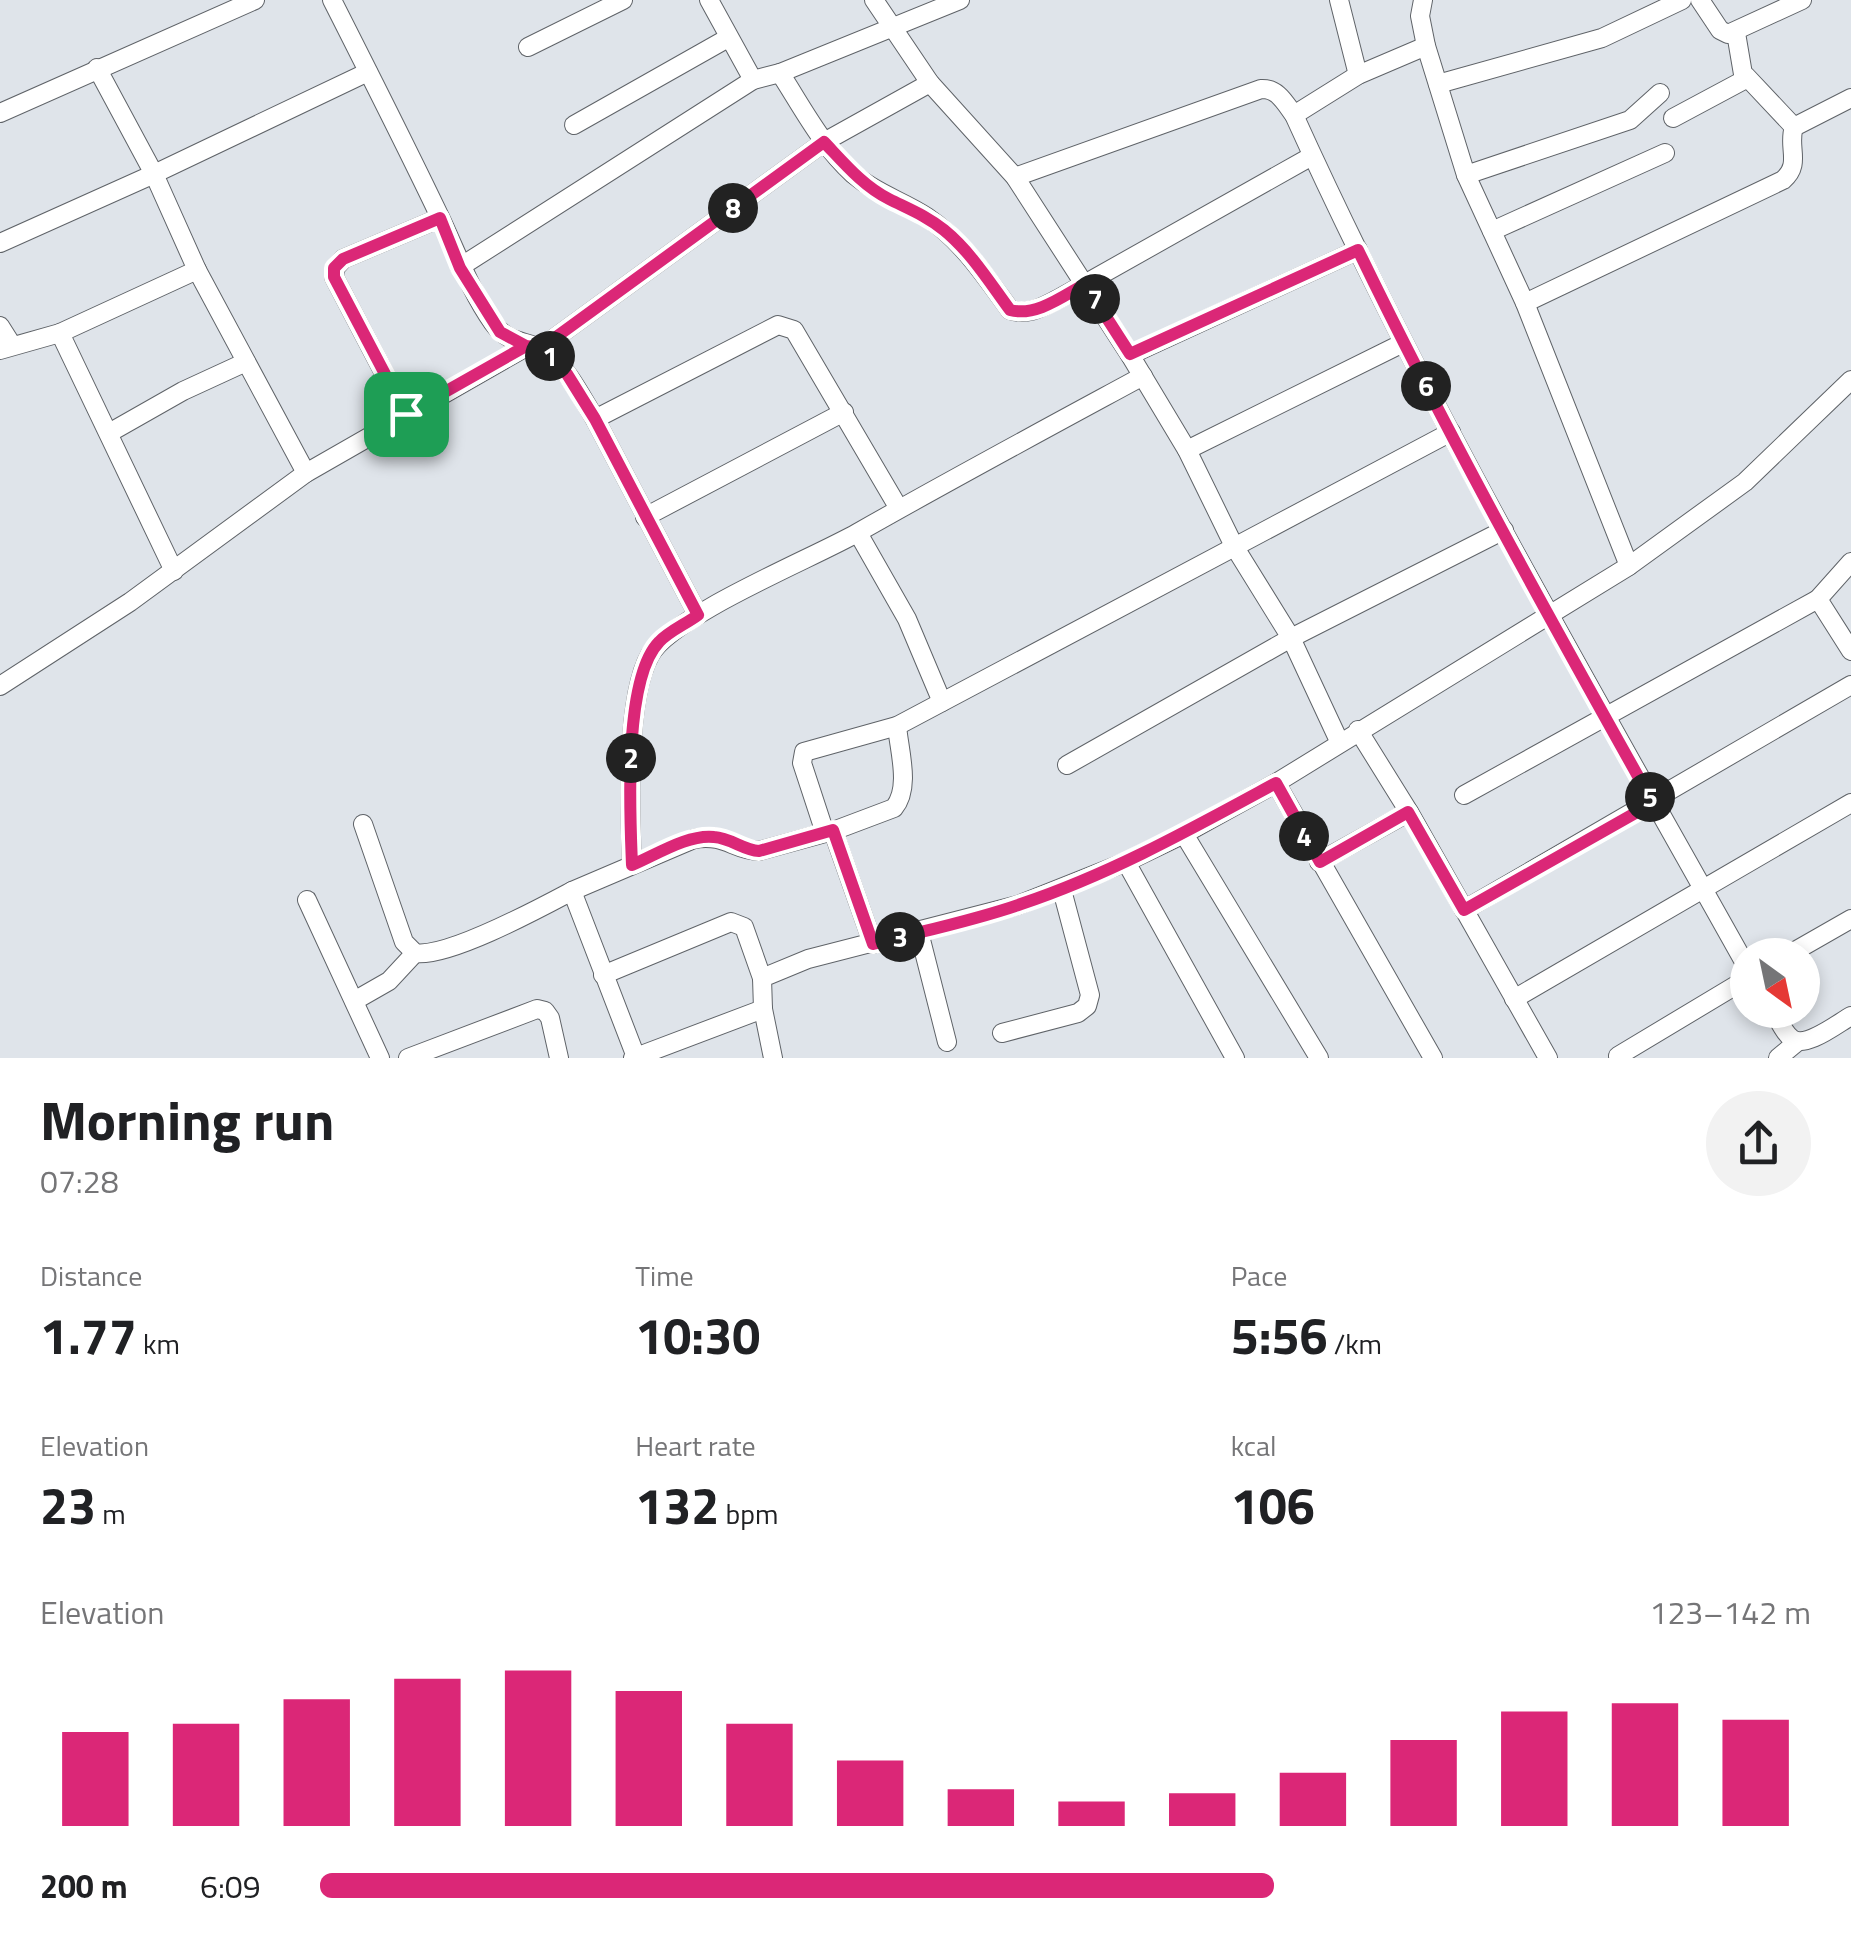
<!DOCTYPE html>
<html lang="en">
<head>
<meta charset="utf-8">
<style>
  body { margin:0; font-family:"Titillium Web",sans-serif; background:#f2f2f2; color:#202124; height:100vh; display:flex; flex-direction:column; font-size:38px; white-space:nowrap }
  * { box-sizing:border-box; margin:0 }
  p { font-size:32px; color:#757577 }
  .icon { flex:none; width:55px; height:55px; fill:none; stroke:currentColor; stroke-width:2; stroke-linecap:round; stroke-linejoin:round }
  .map { position:relative; height:1058px; overflow:hidden }
  .side { display:flex; flex-direction:column; background:#fff; flex:1 }
  .side>* { flex:none }
  .needle { width:65px; rotate:147deg }
  .fabs { position:absolute; left:1730px; top:938px; display:grid; gap:20px }
  .fabs a { display:grid; place-items:center; width:90px; height:90px; border-radius:50%; background:#fff; box-shadow:0 5px 15px #0003; font-size:50px }
  .pin { position:absolute; display:grid; place-items:center; width:85px; height:85px; color:#fff; margin:-42px; border-radius:20px; box-shadow:0 5px 15px #0006 }
  .km { position:absolute; width:50px; height:50px; margin:-25px; border-radius:50%; background:#222; color:#fff; font-size:28px; line-height:50px; text-align:center }
  .round { display:grid; place-items:center; flex:none; width:105px; height:105px; border-radius:52px; background:#f2f2f2 }
  .summary { display:flex; align-items:center; justify-content:space-between; height:170px; padding:0 40px }
  h1 { font-size:55px; font-weight:700; line-height:75px }
  .figures { display:grid; grid-template-columns:repeat(3,1fr); gap:15px; height:170px; padding:10px 40px }
  .figures div { display:grid; align-content:center }
  .figures b { font-size:50px; font-weight:700 }
  .figures small { font-size:28px; font-weight:400 }
  .figures p { font-size:28px }
  .chart { height:280px; padding:20px 40px }
  .chart p { display:flex; justify-content:space-between }
  .chart svg { width:100%; height:180px; margin-top:10px; stroke:#db2777; stroke-width:6 }
  ul { padding:0 40px; list-style:none; font-size:32px }
  li { display:grid; grid-template-columns:160px 120px 1fr; align-items:center; height:75px }
  li i { height:25px; border-radius:12px; background:#db2777 }
  .map>svg:first-child { display:block }
  .lines { fill:none; stroke-linecap:round; stroke-linejoin:round }
  .minor-casing { stroke:#5f6368; stroke-width:20 }
  .minor { stroke:#fff; stroke-width:18 }
  .route-casing { stroke:#fff; stroke-width:20 }
  .route { stroke:#db2777; stroke-width:12 }
</style>
</head>
<body>
<div class="map">
<svg width="1851" height="1058" viewBox="0 0 1851 1058">
  <rect width="100%" height="100%" fill="#dfe4ea"/>
  <g class="lines">
    <g class="minor-casing">
      <g id="minor">
        <path d="M 332,0 C 368,71 404,142 438,213 C 456,250 469,289 493,323 C 510,346 527,339 545,351 C 567,367 581,396 595,419 L 778,325 L 794,330 L 898,507"/>
        <path d="M 709,0 L 753,80"/>
        <path d="M 874,0 L 930,83 L 1015,177 L 1130,355 L 1187,450 L 1234,546 L 1291,638 L 1339,741"/>
        <path d="M 960,0 L 780,73 C 802,107 822,146 853,174 C 877,194 903,201 927,217 C 962,241 985,276 1010,310 C 1028,316 1042,307 1058,299 L 1312,156"/>
        <path d="M 1339,0 L 1358,75"/>
        <path d="M 1423,0 L 1420,16 L 1426,46 L 1466,175 L 1525,303 L 1629,566"/>
        <path d="M 1700,0 L 1720,30 L 1728,34 L 1802,0"/>
        <path d="M 528,47 L 623,0"/>
        <path d="M 97,68 L 154,174 L 197,270 L 306,473"/>
        <path d="M 1746,76 L 1794,127"/>
        <path d="M 1438,84 L 1602,38 L 1682,0"/>
        <path d="M 0,113 L 255,0"/>
        <path d="M 1294,115 L 1358,75 L 1426,46"/>
        <path d="M 1673,118 L 1744,80 L 1736,33"/>
        <path d="M 574,125 L 728,38"/>
        <path d="M 1466,175 L 1630,120 L 1660,93"/>
        <path d="M 1015,177 L 1261,89 C 1278,88 1285,103 1294,115 C 1427,409 1591,688 1748,969"/>
        <path d="M 1492,231 L 1665,153"/>
        <path d="M 0,243 L 154,174 L 368,72"/>
        <path d="M 460,267 L 753,80 L 780,73"/>
        <path d="M 1525,303 L 1783,180 C 1802,164 1787,147 1794,127 L 1851,98"/>
        <path d="M 0,326 L 12,345"/>
        <path d="M 541,348 L 824,142 L 930,83"/>
        <path d="M 0,350 L 60,333"/>
        <path d="M 1130,355 L 1358,250"/>
        <path d="M 406,415 L 334,277 L 335,268 L 343,259 L 440,218"/>
        <path d="M 595,419 L 698,615"/>
        <path d="M 109,433 L 183,391 L 246,362"/>
        <path d="M 1187,450 L 1403,343"/>
        <path d="M 645,517 L 844,412"/>
        <path d="M 858,533 L 907,619 L 942,702"/>
        <path d="M 1851,562 L 1818,599 L 1851,651"/>
        <path d="M 174,571 L 60,333 L 197,270"/>
        <path d="M 0,686 L 130,602 L 306,473 L 526,347"/>
        <path d="M 1358,730 L 1409,812 L 1548,1058"/>
        <path d="M 1067,765 L 1291,638 L 1504,530"/>
        <path d="M 1276,783 L 1433,1058"/>
        <path d="M 1464,795 L 1818,599"/>
        <path d="M 363,824 L 404,942 L 415,953 C 448,958 540,908 572,891 L 636,1057 L 633,1058"/>
        <path d="M 825,833 L 802,763 L 804,752 L 897,726 L 1451,432"/>
        <path d="M 1184,834 L 1319,1058"/>
        <path d="M 1126,862 L 1235,1058"/>
        <path d="M 1319,862 L 1409,812"/>
        <path d="M 632,865 C 630,814 625,699 650,655 C 673,615 811,559 857,533 C 952,479 1047,428 1143,376"/>
        <path d="M 572,891 L 694,839 C 727,834 732,850 759,851 L 832,831"/>
        <path d="M 307,900 L 380,1058"/>
        <path d="M 1464,910 L 1851,685"/>
        <path d="M 919,932 L 947,1042"/>
        <path d="M 873,944 L 833,831 L 894,808 C 911,788 899,750 897,726"/>
        <path d="M 1788,955 L 1851,919"/>
        <path d="M 603,975 L 731,922 L 744,927 L 762,978"/>
        <path d="M 1514,999 L 1851,803"/>
        <path d="M 354,1001 L 389,981 L 415,953"/>
        <path d="M 1773,1010 C 1778,1018 1783,1032 1791,1038 C 1805,1050 1838,1023 1851,1016"/>
        <path d="M 1002,1033 L 1078,1013 L 1087,1006 L 1090,995 L 1062,890"/>
        <path d="M 1618,1056 L 1748,978"/>
        <path d="M 636,1057 L 763,1009"/>
        <path d="M 408,1058 L 537,1009 L 545,1011 L 550,1018 L 559,1058"/>
        <path d="M 773,1058 L 763,1009 L 762,978 L 808,959 L 1018,905 L 1126,862 L 1184,834 L 1276,783 L 1629,566 L 1745,482 L 1851,380"/>
        <path d="M 1778,1058 L 1797,1042"/>
      </g>
    </g>
    <use href="#minor" class="minor"/>
  </g>
  <g class="lines">
    <g class="route-casing">
      <path id="route" d="M 406,414 L 334,277 L 334,268 L 343,259 L 440,218 L 460,268 L 500,332 L 526,346 L 541,348 L 567,374 L 595,419 L 698,615 C 686,624 669,631 659,642 C 623,679 630,814 632,865 C 656,855 688,834 714,837 C 731,838 743,850 759,851 L 833,830 L 873,944 C 922,931 973,921 1021,904 C 1111,874 1193,828 1276,783 L 1320,862 L 1408,812 L 1464,910 L 1653,803 C 1551,621 1449,438 1358,250 L 1130,354 L 1085,284 C 1063,296 1036,317 1010,310 C 990,283 971,252 944,230 C 927,216 909,209 889,199 C 863,186 844,163 824,142 L 541,348 L 526,346 L 406,414"/>
    </g>
    <use href="#route" class="route"/>
  </g>
</svg>
<div class="fabs">
<a><svg class="needle" viewBox="-14 -14 28 28"><path d="M0-13l5 13h-10z" fill="#e53935"/><path d="M0 13l5-13h-10z" fill="#757577"/></svg></a>
</div>
<div class="pin" style="left:406px;top:414px;background:#1e9e55"><svg class="icon" aria-label="arrive" viewBox="0 0 24 24"><path d="M6 21V4h12l-3 4 3 4H6"/></svg></div>
<b class="km" style="left:550px;top:356px">1</b>
<b class="km" style="left:631px;top:758px">2</b>
<b class="km" style="left:900px;top:937px">3</b>
<b class="km" style="left:1304px;top:836px">4</b>
<b class="km" style="left:1650px;top:797px">5</b>
<b class="km" style="left:1426px;top:386px">6</b>
<b class="km" style="left:1095px;top:299px">7</b>
<b class="km" style="left:733px;top:208px">8</b>
</div>
<section class="side">
<div class="summary"><div><h1>Morning run</h1><p>07:28</p></div><a class="round"><svg class="icon" aria-label="share" viewBox="0 0 24 24"><path d="M12 15V3M7 8l5-5 5 5M5 13v7h14v-7"/></svg></a></div>
<div class="figures">
<div><p>Distance</p><b>1.77<small> km</small></b></div>
<div><p>Time</p><b>10:30</b></div>
<div><p>Pace</p><b>5:56<small> /km</small></b></div>
</div>
<div class="figures">
<div><p>Elevation</p><b>23<small> m</small></b></div>
<div><p>Heart rate</p><b>132<small> bpm</small></b></div>
<div><p>kcal</p><b>106</b></div>
</div>
<div class="chart"><p><span>Elevation</span>123–142 m</p>
<svg viewBox="0 0 160 44" preserveAspectRatio="none"><path d="M5 44V21M15 44V19M25 44V13M35 44V8M45 44V6M55 44V11M65 44V19M75 44V28M85 44V35M95 44V38M105 44V36M115 44V31M125 44V23M135 44V16M145 44V14M155 44V18"/></svg>
</div>
<ul>
<li><b>200 m</b>6:09<i style="width:64%"></i></li>
</ul>
</section>
</body>
</html>
